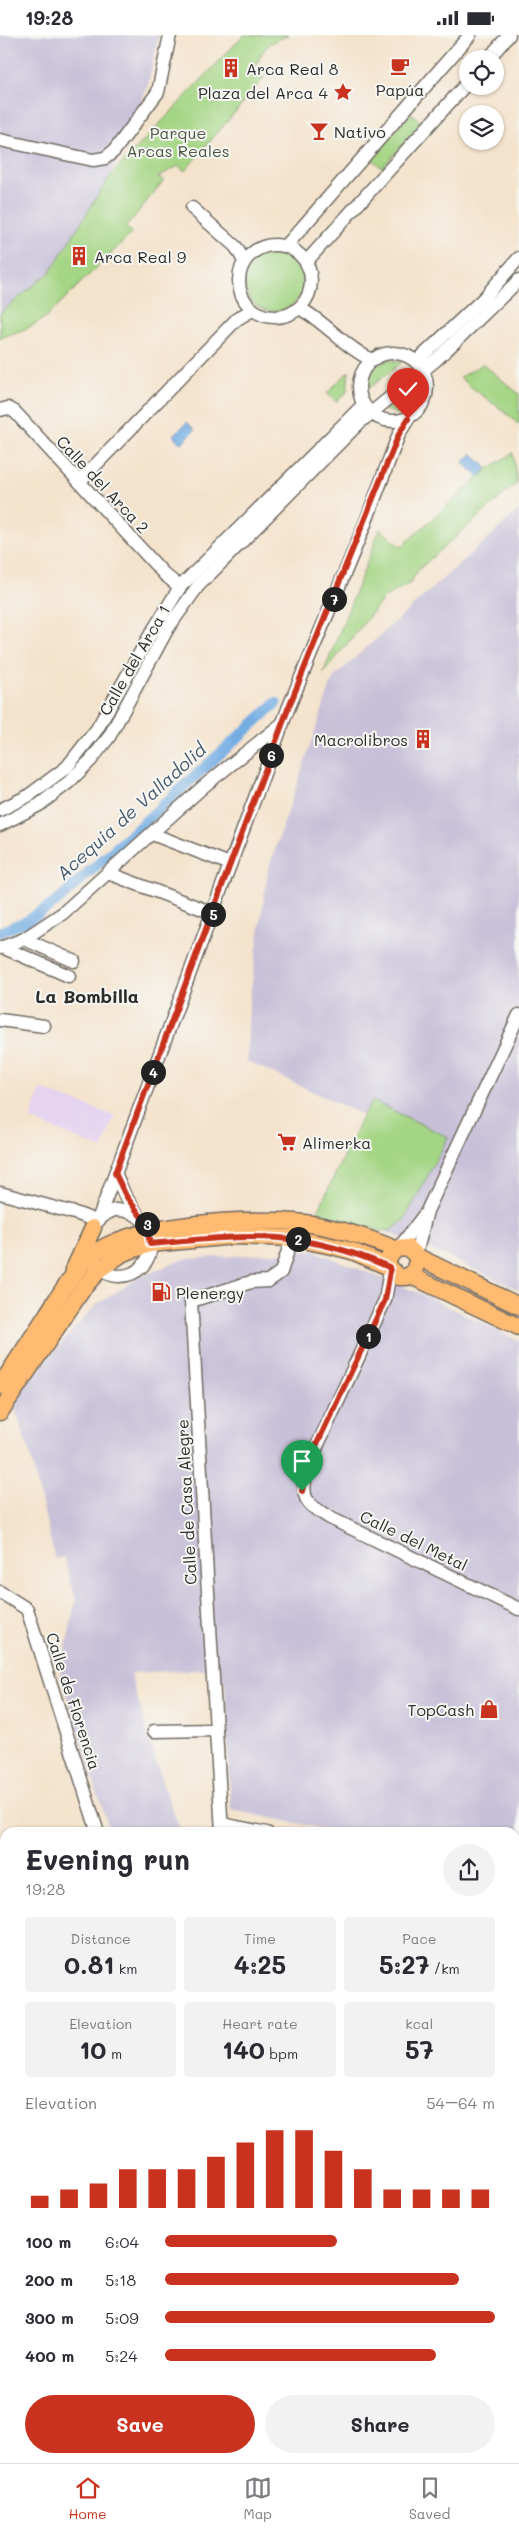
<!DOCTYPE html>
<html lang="en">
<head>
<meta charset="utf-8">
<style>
  body { margin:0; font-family:Mali,sans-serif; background:#f2f2f3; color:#2b2b33; height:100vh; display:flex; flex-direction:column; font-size:19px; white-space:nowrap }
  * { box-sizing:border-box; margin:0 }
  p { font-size:16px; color:#7c7c81 }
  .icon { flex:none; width:28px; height:28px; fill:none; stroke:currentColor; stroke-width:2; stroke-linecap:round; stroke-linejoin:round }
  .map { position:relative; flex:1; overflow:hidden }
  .side { position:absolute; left:0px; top:1792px; width:520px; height:636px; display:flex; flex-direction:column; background:#fff; border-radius:15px 15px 0 0; box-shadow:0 1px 4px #0004 }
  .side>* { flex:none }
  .buttons { position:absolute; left:459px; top:15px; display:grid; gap:10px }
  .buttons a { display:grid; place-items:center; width:45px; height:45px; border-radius:50%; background:#fff; box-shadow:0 1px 4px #0004; font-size:25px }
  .pin { position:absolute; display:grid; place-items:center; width:42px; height:42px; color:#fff; margin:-51px -21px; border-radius:50% 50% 50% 0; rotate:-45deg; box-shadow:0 0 5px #0007 }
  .pin .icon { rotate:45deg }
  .km { position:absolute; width:25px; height:25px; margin:-12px; border-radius:50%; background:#222; color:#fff; font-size:14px; line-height:25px; text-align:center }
  .round { display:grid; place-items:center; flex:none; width:52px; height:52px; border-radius:26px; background:#f2f2f3 }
  .headline { display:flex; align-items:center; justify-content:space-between; height:85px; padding:0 25px }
  h1 { font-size:28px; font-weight:700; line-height:38px }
  .stats { display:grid; grid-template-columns:repeat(3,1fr); gap:8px; height:85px; padding:5px 25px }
  .stats div { display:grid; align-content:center; border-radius:5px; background:#f2f2f3; text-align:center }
  .stats b { font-size:25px; font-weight:700 }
  .stats small { font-size:14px; font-weight:400 }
  .stats p { font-size:14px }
  .chart { height:140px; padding:10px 25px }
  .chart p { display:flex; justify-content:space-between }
  .chart svg { width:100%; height:90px; margin-top:5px; stroke:#c8321e; stroke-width:6 }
  .primary-button { display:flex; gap:10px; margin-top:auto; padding:10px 25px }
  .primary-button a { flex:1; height:58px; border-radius:30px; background:#c8321e; color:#fff; font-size:20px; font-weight:700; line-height:58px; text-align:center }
  .primary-button a+a { background:#f2f2f3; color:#2b2b33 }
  ul { padding:0 25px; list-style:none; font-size:16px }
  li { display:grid; grid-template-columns:80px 60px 1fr; align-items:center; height:38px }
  li i { height:12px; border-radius:6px; background:#c8321e }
  .status { display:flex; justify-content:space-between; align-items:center; height:35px; padding:0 25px; background:#fff; direction:ltr }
  .status svg { height:14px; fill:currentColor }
  .tab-bar { display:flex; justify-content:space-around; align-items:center; height:70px; border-top:1px solid #e1e1e2; background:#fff; font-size:14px; color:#7c7c81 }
  .tab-bar a { display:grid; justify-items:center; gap:2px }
  .tab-bar .on { color:#c8321e }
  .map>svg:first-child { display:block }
  .built { fill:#e5d3f0 }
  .industrial { fill:#c7c0d8 }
  .green { fill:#a5d685; stroke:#688058 }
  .water { fill:#74ade3; stroke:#506c87 }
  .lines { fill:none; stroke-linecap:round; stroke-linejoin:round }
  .canal { stroke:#74ade3; stroke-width:11 }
  .minor-casing { stroke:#716b63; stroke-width:15 }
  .major-casing { stroke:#716b63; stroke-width:19 }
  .minor { stroke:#fff; stroke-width:12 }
  .major { stroke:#ffbb71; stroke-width:16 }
  .route-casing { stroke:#fff; stroke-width:10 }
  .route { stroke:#c8321e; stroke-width:6 }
  .labels { text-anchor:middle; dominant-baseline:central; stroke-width:4; stroke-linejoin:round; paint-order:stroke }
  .poi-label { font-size:16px; fill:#2b2b2b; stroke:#f6f6f2; text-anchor:start }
  .park-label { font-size:16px; fill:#4a5642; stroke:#f6f6f2 }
  .street-label { font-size:16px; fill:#2b2b2b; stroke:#f6f6f2 }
  .water-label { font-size:18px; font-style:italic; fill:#45586b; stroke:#f6f6f2 }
  .neighbourhood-label { font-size:18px; font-weight:bold; fill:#2b2b2b; stroke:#f6f6f2 }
</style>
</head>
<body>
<div class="status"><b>19:28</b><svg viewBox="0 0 49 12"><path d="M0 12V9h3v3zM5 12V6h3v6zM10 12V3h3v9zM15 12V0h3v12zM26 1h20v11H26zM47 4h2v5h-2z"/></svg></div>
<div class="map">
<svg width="519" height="2428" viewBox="0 0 519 2428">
  <rect width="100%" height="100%" fill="#f6f6f2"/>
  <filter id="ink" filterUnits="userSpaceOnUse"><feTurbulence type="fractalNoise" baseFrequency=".02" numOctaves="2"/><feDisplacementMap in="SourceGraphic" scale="10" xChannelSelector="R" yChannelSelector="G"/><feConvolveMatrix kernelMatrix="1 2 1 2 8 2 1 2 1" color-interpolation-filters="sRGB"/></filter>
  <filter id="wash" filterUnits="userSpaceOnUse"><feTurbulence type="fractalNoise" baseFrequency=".0096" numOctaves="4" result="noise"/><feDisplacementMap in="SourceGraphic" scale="20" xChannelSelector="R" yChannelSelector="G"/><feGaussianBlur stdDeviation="1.12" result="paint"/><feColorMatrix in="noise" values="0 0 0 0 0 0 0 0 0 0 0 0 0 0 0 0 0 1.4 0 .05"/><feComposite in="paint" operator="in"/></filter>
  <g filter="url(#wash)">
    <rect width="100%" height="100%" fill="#f4e3cc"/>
    <path class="built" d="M 41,1054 L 115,1081 L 102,1114 L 30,1084 Z"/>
    <g class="industrial">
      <path d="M 0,0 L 159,0 L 147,53 L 110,141 L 50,237 L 0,278 Z"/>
      <path d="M 519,475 L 519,1255 L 448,1222 L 382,1195 L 317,1178 L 363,1080 L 247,1026 L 249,967 L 268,835 L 333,643 Z"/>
      <path d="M 314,1216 L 424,1260 L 519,1306 L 519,1834 L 515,1833 L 515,1798 L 340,1797 L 231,1775 L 225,1647 L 219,1646 L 218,1634 L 130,1638 L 162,1747 L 181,1797 L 110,1797 L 60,1640 L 76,1565 L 64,1522 L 55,1524 L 30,1419 L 2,1333 L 21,1304 L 38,1353 L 34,1339 L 96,1270 L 138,1243 L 184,1224 Z"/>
      <path d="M 519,1898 L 519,2242 L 515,2242 L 515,1915 Z"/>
      <path d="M 256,2424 L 468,2424 L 472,2428 L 257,2428 Z"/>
    </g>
    <g class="green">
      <path d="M 244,0 L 289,0 C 267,9 264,11 255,33 L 264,43 L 185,136 L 178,131 L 158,142 L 164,145 L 126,192 L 132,198 L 45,283 L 28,293 L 0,303 L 0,278 L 50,237 L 110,141 Z"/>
      <path d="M 411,78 L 422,88 L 382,133 L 371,123 Z"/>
      <circle cx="274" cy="246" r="30"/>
      <path d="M 388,325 L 402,327 L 367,355 C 367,339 373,331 388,325 Z"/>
      <path d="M 483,329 L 519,359 L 519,390 C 501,371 478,360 460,342 Z"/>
      <path d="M 349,336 L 347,357 L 336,367 L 327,358 Z"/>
      <path d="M 419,345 C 424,362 412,374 398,379 L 383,375 Z"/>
      <path d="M 513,418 L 517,448 L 419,534 L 410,548 L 384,563 L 323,639 L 380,494 L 401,512 L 489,433 Z"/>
      <path d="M 373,1066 L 448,1102 L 405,1184 L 392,1195 L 379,1196 L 317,1178 L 363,1080 Z"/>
      <path d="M 0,1835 L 5,1895 L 5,1981 L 0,1981 Z"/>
      <path d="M 0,2284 L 5,2342 L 5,2387 L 3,2370 L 0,2370 Z"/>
      <path d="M 515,2338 L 519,2339 L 519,2428 L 507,2428 L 505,2424 L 515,2424 Z"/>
      <path d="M 192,2424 L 251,2424 L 252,2428 L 192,2428 Z"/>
    </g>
    <g class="water">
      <path d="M 187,387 L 195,395 L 181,409 L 173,401 Z"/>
      <path d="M 472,418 L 487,433 L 479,442 L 463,428 Z"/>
    </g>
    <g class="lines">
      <path class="canal" d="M 0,897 L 27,886 L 56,867 L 276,668"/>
    </g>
  </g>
  <g filter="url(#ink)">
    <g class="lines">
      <g class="minor-casing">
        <g id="minor">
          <path d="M 488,24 L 509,0"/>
          <path d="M 0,105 L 93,125 L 105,123 L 114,116 L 158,57 L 170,0"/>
          <path d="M 192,173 L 236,212 L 244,226"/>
          <circle cx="275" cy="246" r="36"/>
          <path d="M 286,211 L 470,0"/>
          <path d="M 306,227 L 468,47"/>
          <path d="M 299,273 C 326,287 344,312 372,325"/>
          <circle cx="393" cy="352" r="34"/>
          <path d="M 416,327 L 484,263 L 519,223"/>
          <path d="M 0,375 L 8,373 L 15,377 L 165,540 L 180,552"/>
          <path d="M 80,446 L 237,284 L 252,275"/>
          <path d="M 0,775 L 28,761 L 67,732 L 97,694 L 149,602 L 180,552 L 363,370"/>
          <path d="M 0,790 L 39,770 L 69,747 L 91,725 L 109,702 L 168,593 L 198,551 L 359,388 L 437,324 L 519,245"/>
          <path d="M 152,799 L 230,829"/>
          <path d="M 108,838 L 213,878"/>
          <path d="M 24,904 L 74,926"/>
          <path d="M 2,912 L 69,941"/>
          <path d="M 0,913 L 24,904 L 63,878 L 204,751 L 283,688"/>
          <path d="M 0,985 L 44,991"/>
          <path d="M 115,1138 L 125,1161 L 137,1179"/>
          <path d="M 0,1158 L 78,1179 L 96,1186"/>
          <path d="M 114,1175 C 165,1173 161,1243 117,1241 C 106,1240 98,1234 93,1224 C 84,1202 94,1183 114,1175 Z"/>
          <path d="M 99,1182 L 288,674 L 365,489 L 399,399 L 408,384"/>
          <path d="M 399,1213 L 424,1180"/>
          <path d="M 416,1219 L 427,1176 L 519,980"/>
          <path d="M 390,1236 L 385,1265 L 307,1433 C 301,1463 303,1467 330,1483 L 519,1574"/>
          <path d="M 0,1557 L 27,1574 L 98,1798"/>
          <path d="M 154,1696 L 216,1695"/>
          <path d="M 222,1789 L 267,1798"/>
          <path d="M 222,1798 L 191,1266 L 251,1247 L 268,1246 L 281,1237 L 292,1203"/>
          <path d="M 515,1838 L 519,1829"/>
          <path d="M 515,1847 L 519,1848"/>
          <path d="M 515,1883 L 519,1870"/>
          <path d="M 0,2001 L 5,2000"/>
          <path d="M 515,2315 L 519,2316"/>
          <path d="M 174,2424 L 175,2428"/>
          <path d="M 491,2424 L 493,2428"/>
        </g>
      </g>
      <g class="major-casing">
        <g id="major">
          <path d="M 389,1223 L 395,1214 L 408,1213 L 418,1222 L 519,1271"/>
          <path d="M 74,1234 L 93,1193"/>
          <path d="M 410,1240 L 519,1292"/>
          <path d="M 0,1351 C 16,1327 32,1303 48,1278 C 61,1258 72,1238 91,1221 C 131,1187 253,1182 304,1188 C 336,1192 366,1202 395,1214"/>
          <path d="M 0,1377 L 84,1252 L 100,1234 L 123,1218 L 150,1209 L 234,1201 L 292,1203 L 327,1210 L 352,1216 L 389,1232 L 399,1242 L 407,1242 L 414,1237 L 418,1222"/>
        </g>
      </g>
      <use href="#minor" class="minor"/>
      <use href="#major" class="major"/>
    </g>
  </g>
  <g class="lines" filter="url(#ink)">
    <g class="route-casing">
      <path id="route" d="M 302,1456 L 306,1432 L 385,1265 L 390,1236 L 389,1232 C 299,1193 245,1200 150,1209 L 146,1188 L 126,1161 L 115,1138 L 288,674 L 399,399 L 408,384"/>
    </g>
    <use href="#route" class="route"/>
  </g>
  <defs>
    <g id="cafe-bare" transform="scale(1.5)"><path d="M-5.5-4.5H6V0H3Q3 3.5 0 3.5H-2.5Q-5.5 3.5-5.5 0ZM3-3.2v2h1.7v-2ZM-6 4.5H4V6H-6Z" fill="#c8321e" stroke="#f6f6f2" stroke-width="2.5" paint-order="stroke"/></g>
    <g id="building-bare" transform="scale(1.5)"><path d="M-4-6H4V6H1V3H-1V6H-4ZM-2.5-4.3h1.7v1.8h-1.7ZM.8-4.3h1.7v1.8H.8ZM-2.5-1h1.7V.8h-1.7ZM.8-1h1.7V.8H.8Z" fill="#c8321e" stroke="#f6f6f2" stroke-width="2.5" paint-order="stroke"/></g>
    <g id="sight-bare" transform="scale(1.5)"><path d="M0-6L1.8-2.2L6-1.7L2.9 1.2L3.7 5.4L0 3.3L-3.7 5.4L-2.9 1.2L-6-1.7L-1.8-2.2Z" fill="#c8321e" stroke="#f6f6f2" stroke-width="2.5" paint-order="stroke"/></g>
    <g id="bar-bare" transform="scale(1.5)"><path d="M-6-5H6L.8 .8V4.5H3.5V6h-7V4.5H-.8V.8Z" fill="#c8321e" stroke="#f6f6f2" stroke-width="2.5" paint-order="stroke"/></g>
    <g id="supermarket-bare" transform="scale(1.5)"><path d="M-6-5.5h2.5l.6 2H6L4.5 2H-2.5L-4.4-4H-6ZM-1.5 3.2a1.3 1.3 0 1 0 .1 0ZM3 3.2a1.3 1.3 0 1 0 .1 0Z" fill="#c8321e" stroke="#f6f6f2" stroke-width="2.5" paint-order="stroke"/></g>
    <g id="fuel-bare" transform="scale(1.5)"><path d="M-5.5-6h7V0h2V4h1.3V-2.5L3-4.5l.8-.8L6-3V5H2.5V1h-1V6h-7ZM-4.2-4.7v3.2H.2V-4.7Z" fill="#c8321e" stroke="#f6f6f2" stroke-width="2.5" paint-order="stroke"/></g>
    <g id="shop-bare" transform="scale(1.5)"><path d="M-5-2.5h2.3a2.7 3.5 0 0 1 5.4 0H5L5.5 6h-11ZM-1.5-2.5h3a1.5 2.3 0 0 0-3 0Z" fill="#c8321e" stroke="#f6f6f2" stroke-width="2.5" paint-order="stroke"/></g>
  </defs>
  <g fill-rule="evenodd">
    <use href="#cafe-bare" x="400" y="31"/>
    <use href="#building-bare" x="231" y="33"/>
    <use href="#sight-bare" x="343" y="57"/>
    <use href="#bar-bare" x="319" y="96"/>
    <use href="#building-bare" x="79" y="221"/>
    <use href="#building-bare" x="423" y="704"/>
    <use href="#supermarket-bare" x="287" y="1107"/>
    <use href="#fuel-bare" x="161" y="1257"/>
    <use href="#shop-bare" x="489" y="1674"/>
  </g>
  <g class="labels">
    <g class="poi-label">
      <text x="246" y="33">Arca Real 8</text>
      <text x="400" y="54" text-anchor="middle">Papúa</text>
      <text x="328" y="57" text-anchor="end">Plaza del Arca 4</text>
      <text x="334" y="96">Nativo</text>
      <text x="94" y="221">Arca Real 9</text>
      <text x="408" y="704" text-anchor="end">Macrolibros</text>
      <text x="302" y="1107">Alimerka</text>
      <text x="176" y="1257">Plenergy</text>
      <text x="474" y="1674" text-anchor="end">TopCash</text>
    </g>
    <g class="park-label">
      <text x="178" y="97">Parque<tspan x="178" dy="18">Arcas Reales</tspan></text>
    </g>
    <g class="street-label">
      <text transform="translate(103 449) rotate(47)">Calle del Arca 2</text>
      <text transform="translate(134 625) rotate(-60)">Calle del Arca 1</text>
      <text transform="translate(186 1467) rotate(-93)">Calle de Casa Alegre</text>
      <text transform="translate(414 1505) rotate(26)">Calle del Metal</text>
      <text transform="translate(74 1666) rotate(72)">Calle de Florencia</text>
    </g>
    <g class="water-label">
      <text transform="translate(131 776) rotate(-42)">Acequia de Valladolid</text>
    </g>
    <g class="neighbourhood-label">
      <text x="87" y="961">La Bombilla</text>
    </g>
  </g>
</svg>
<div class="buttons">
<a><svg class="icon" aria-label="locate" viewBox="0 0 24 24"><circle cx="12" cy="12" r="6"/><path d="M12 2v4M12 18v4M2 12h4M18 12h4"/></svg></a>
<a><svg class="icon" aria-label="layers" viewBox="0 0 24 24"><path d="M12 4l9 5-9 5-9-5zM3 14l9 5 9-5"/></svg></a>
</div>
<div class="pin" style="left:302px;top:1456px;background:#1e9e55"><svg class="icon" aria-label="arrive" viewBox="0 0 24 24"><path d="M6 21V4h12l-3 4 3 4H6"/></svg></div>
<div class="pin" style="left:408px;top:384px;background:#d93025"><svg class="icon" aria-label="check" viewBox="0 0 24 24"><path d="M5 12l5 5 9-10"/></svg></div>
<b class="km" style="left:368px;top:1301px">1</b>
<b class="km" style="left:298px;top:1204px">2</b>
<b class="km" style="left:147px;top:1189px">3</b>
<b class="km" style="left:153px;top:1037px">4</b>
<b class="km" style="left:213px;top:879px">5</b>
<b class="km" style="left:271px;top:720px">6</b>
<b class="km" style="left:334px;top:564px">7</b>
<section class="side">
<div class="headline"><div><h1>Evening run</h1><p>19:28</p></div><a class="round"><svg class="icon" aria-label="share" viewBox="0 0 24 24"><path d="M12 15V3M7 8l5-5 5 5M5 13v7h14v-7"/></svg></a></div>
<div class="stats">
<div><p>Distance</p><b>0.81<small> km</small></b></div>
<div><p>Time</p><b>4:25</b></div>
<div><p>Pace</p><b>5:27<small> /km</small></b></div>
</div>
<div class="stats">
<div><p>Elevation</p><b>10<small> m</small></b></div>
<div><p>Heart rate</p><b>140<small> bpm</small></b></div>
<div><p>kcal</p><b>57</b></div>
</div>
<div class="chart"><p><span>Elevation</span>54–64 m</p>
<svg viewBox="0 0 160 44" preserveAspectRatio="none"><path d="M5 44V38M15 44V35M25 44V32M35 44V25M45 44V25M55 44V25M65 44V19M75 44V12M85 44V6M95 44V6M105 44V16M115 44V25M125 44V35M135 44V35M145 44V35M155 44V35"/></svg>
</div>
<ul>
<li><b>100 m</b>6:04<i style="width:52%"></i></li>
<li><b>200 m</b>5:18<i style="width:89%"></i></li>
<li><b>300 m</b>5:09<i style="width:100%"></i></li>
<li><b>400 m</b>5:24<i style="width:82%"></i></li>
</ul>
<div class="primary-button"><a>Save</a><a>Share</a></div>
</section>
</div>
<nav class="tab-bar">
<a class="on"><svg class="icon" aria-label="home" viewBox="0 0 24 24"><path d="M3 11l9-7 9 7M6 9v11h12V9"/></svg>Home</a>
<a><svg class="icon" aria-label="map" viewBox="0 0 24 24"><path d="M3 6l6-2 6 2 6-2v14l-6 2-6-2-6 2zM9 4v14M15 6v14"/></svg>Map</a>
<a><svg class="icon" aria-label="saved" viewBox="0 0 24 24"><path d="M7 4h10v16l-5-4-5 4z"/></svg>Saved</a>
</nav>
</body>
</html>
